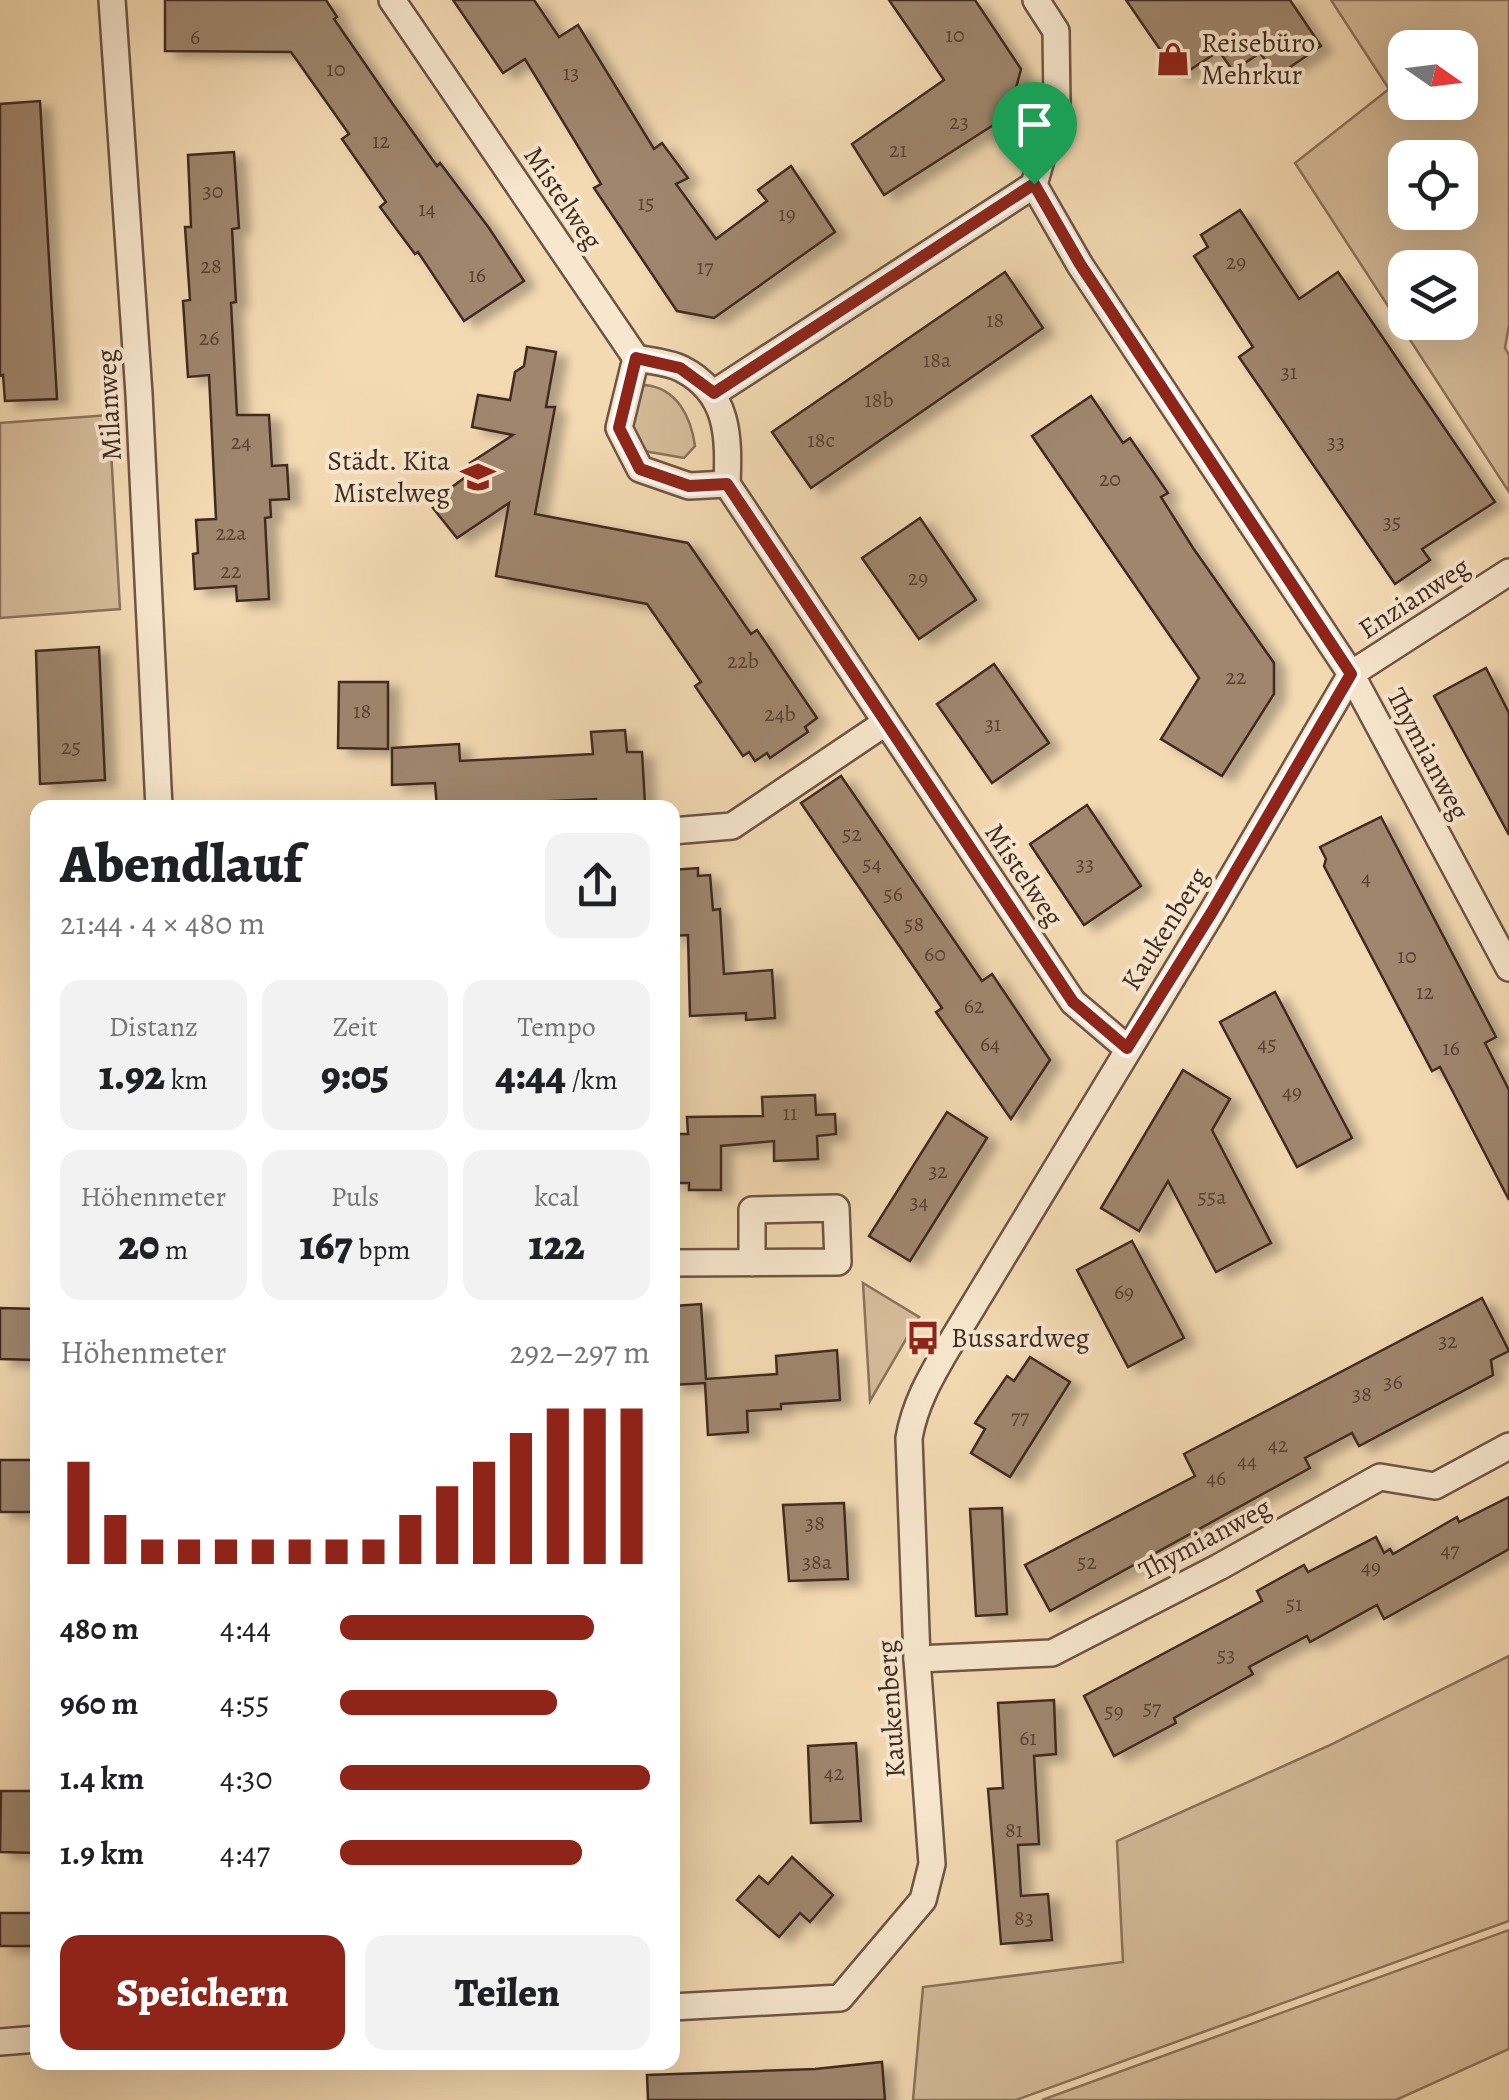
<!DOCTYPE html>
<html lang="de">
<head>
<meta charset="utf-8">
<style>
  body { margin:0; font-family:Alegreya,serif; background:#f2f2f2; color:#202124; height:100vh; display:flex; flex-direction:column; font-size:38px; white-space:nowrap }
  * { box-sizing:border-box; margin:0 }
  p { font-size:32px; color:#757577 }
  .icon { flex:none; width:55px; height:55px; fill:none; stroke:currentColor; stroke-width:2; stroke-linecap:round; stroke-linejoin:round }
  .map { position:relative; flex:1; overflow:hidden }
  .panel { position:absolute; left:30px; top:800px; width:650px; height:1270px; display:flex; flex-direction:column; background:#fff; border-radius:20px; box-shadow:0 10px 40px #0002 }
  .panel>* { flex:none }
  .needle { width:65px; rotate:104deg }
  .buttons { position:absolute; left:1388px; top:30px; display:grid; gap:20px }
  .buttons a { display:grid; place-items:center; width:90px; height:90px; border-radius:20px; background:#fff; box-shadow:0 10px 40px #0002; font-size:50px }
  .pin { position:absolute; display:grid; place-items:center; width:85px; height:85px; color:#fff; margin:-102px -42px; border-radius:50% 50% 50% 0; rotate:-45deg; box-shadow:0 0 10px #0007 }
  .pin .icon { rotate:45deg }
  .round { display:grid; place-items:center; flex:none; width:105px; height:105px; border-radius:20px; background:#f2f2f2 }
  .overview { display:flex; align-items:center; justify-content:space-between; height:170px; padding:0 30px }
  h1 { font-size:55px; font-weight:800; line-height:75px }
  .figures { display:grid; grid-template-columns:repeat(3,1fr); gap:15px; height:170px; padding:10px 30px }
  .figures div { display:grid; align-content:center; border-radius:20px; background:#f2f2f2; text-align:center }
  .figures b { font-size:42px; font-weight:800 }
  .figures small { font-size:28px; font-weight:400 }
  .figures p { font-size:28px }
  .chart { height:280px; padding:20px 30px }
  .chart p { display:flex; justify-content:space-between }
  .chart svg { width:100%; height:180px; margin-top:10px; stroke:#8f2418; stroke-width:6 }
  .primary-button { display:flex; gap:20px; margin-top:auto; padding:20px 30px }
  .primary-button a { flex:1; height:115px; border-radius:20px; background:#8f2418; color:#fff; font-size:40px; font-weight:800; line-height:115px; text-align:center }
  .primary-button a+a { background:#f2f2f2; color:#202124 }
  ul { padding:0 30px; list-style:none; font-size:32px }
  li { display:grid; grid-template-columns:160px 120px 1fr; align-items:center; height:75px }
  li i { height:25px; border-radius:12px; background:#8f2418 }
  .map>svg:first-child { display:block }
  .green { fill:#d6bc9a; stroke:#8c735e; stroke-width:2.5; fill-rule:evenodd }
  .building { fill:#9f866d; stroke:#422a21; stroke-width:2.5; filter:url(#shadow) }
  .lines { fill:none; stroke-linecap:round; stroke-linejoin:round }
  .street-casing { stroke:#6e5646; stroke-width:30 }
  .street { stroke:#f8e7ce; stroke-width:25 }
  .route-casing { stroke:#fff; stroke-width:20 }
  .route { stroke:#8f2418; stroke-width:12 }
  .labels { text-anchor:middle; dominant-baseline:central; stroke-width:8; stroke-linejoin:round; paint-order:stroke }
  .number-label { font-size:22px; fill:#594134 }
  .poi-label { font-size:28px; fill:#422a21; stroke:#f8e7ce; text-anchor:start }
  .street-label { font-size:28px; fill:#422a21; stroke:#f8e7ce }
</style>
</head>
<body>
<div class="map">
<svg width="1509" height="2100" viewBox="0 0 1509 2100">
  <defs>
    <filter id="shadow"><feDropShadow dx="11" dy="6" stdDeviation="5" flood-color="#0004"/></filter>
  </defs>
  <rect width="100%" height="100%" fill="#f4dab3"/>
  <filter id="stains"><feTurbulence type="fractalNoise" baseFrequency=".002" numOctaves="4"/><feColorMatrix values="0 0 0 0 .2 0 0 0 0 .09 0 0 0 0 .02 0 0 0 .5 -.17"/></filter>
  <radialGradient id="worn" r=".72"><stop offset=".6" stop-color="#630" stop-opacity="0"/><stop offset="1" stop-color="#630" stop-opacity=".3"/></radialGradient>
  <g class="green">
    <path d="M 1331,0 L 1509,0 L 1509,325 L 1505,348 L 1509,355 L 1509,492 L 1295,163 L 1389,89 ZM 1405,48 L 1460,48 L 1460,102 L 1405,102 ZM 1405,158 L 1460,158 L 1460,212 L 1405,212 ZM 1405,268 L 1460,268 L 1460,322 L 1405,322 Z"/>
    <path d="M 645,385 C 677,388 691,417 695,446 L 684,458 L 644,451 L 631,431 L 637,392 Z"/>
    <path d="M 109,415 L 120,609 L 0,618 L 0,423 Z"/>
    <path d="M 863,1283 L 919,1317 L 870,1401 Z"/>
    <path d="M 1509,1656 L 1509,1921 L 1016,2100 L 913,2100 L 923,1987 L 1123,1962 L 1117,1841 L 1328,1746 Z"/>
    <path d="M 1509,1930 L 1509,2049 L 1396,2100 L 1042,2100 Z"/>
  </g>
  <g class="building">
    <path d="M 165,0 L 326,0 L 337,17 L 334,19 L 392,103 L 437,166 L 440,163 L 489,228 L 524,281 L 464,321 L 418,252 L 415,254 L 380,207 L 386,202 L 342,139 L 349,134 L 291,52 L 165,51 Z"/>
    <path d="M 453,0 L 534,0 L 559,37 L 578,25 L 654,149 L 662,143 L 688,178 L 676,184 L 716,239 L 767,201 L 758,190 L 791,166 L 835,232 L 714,318 L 677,311 L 594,188 L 601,184 L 525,59 L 503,73 Z"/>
    <path d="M 889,0 L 975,0 L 1021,69 L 1009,115 L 884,195 L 852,144 L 944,80 Z"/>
    <path d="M 1126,0 L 1290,0 L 1321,46 L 1277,76 L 1260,53 L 1233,71 L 1219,51 L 1179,77 Z"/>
    <path d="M 40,101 L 57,399 L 5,401 L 3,375 L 0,376 L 0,104 Z"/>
    <path d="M 234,152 L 239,228 L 232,229 L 236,302 L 231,303 L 237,415 L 269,415 L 272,466 L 287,465 L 289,499 L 270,500 L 271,517 L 265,518 L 269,599 L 237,601 L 236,586 L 195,589 L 193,554 L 198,553 L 196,520 L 216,519 L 209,375 L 188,377 L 183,301 L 190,300 L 185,227 L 191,227 L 188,155 Z"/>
    <path d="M 1240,210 L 1299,299 L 1338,272 L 1495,502 L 1422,549 L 1430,560 L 1395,584 L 1239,357 L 1253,347 L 1194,256 L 1208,247 L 1201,235 Z"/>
    <path d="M 1005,272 L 1043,328 L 811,488 L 772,432 Z"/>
    <path d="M 527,347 L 556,352 L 546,407 L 555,407 L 535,514 L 688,543 L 751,634 L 757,630 L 817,718 L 805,727 L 808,732 L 770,758 L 767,753 L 755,761 L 749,752 L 743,756 L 695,686 L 701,682 L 647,604 L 496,576 L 509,503 L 457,538 L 433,508 L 450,497 L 452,487 L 475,470 L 470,463 L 513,435 L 472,427 L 478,395 L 510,400 L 515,372 L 524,366 Z"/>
    <path d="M 1091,396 L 1123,443 L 1130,438 L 1168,493 L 1161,497 L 1193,548 L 1274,663 L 1274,694 L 1222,776 L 1161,739 L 1199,678 L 1032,436 Z"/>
    <path d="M 920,518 L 976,600 L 919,639 L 862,558 Z"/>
    <path d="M 99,647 L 105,780 L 40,784 L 36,651 Z"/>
    <path d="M 994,664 L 1049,743 L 992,783 L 937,704 Z"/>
    <path d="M 1486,668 L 1509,713 L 1509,835 L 1434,696 Z"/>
    <path d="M 339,682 L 388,682 L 388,749 L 338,748 Z"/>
    <path d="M 625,730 L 627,752 L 642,752 L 645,804 L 596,807 L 596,799 L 483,804 L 483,808 L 437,808 L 435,783 L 392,785 L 392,748 L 459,744 L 460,761 L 593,754 L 591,732 Z"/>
    <path d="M 841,776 L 982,981 L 992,974 L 1050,1060 L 1011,1119 L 936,1012 L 942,1008 L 801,803 Z"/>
    <path d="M 1087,805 L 1141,886 L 1084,925 L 1030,844 Z"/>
    <path d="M 1381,817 L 1496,1037 L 1485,1043 L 1509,1090 L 1509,1200 L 1440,1067 L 1432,1071 L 1324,866 L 1326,859 L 1320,847 Z"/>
    <path d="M 698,868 L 698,876 L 710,875 L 713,910 L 720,909 L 724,974 L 772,970 L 775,1018 L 746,1020 L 746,1013 L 690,1016 L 688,935 L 672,936 L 672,870 Z"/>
    <path d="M 1275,992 L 1352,1138 L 1297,1167 L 1220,1022 Z"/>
    <path d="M 1183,1070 L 1230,1099 L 1212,1130 L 1271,1243 L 1216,1272 L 1168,1181 L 1139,1231 L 1101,1208 Z"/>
    <path d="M 815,1095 L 816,1115 L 835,1114 L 836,1134 L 817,1136 L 818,1159 L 774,1161 L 774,1141 L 721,1146 L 721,1190 L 689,1190 L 689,1183 L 672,1183 L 672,1134 L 688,1134 L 687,1117 L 763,1116 L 762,1097 Z"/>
    <path d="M 947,1112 L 987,1138 L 910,1261 L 869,1236 Z"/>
    <path d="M 1132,1241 L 1184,1338 L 1128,1367 L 1077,1270 Z"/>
    <path d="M 1482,1298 L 1509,1351 L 1491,1360 L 1493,1375 L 1359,1446 L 1352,1433 L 1305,1458 L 1310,1468 L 1050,1611 L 1025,1565 L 1195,1476 L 1184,1454 Z"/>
    <path d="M 701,1304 L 706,1379 L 777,1374 L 776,1356 L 837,1350 L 840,1400 L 781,1404 L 781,1409 L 747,1411 L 748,1432 L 708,1435 L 705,1383 L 672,1385 L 675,1306 Z"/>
    <path d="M 0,1308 L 38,1309 L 38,1360 L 0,1359 Z"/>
    <path d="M 1030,1357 L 1070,1382 L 1010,1477 L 971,1453 L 985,1429 L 975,1423 L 1007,1376 L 1014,1381 Z"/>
    <rect x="0" y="1460" width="38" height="52"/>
    <path d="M 1509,1497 L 1509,1549 L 1384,1619 L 1377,1605 L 1310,1642 L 1307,1636 L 1249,1667 L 1253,1674 L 1174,1718 L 1176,1723 L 1114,1756 L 1084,1696 L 1262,1601 L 1257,1591 L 1304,1565 L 1308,1572 L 1376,1537 L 1384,1553 L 1390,1549 L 1393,1554 L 1457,1517 L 1459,1522 Z"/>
    <path d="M 844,1503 L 848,1579 L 789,1581 L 783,1505 Z"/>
    <path d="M 1002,1508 L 1007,1614 L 976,1616 L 970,1509 Z"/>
    <path d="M 1054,1700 L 1056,1754 L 1034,1756 L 1039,1844 L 1018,1845 L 1021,1896 L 1048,1894 L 1052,1940 L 1001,1944 L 988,1789 L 1003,1788 L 998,1703 Z"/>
    <path d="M 856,1743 L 861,1821 L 811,1823 L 808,1746 Z"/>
    <path d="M 1,1791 L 38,1791 L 38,1853 L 0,1852 Z"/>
    <path d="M 792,1857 L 833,1895 L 810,1922 L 800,1913 L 779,1937 L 737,1900 L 759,1876 L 768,1884 Z"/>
    <rect x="0" y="1913" width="38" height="33"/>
    <path d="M 882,2062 L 885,2100 L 648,2100 L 647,2075 L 815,2069 Z"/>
  </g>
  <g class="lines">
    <g class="street-casing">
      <g id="street">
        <path d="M 112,0 L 139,394 L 159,808"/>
        <path d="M 392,0 L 636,358 C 650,361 669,362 682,369 C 729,393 729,437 727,484 L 1073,1002 L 1127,1048"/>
        <path d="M 636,358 L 619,428 L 640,469 L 689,486 L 727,484"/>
        <path d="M 714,393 L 1034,185"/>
        <path d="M 1509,572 L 1351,674 L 1509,968"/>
        <path d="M 672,831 L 732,826 L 885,723"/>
        <path d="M 672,1263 L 838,1262 L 836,1208 L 752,1210 L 752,1263"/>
        <path d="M 917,1659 L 1052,1653 L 1219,1567 L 1380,1477 L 1435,1486 L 1509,1446"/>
        <path d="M 672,2007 L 840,1998 L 923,1900 L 932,1864 L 917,1659 L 909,1438 C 915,1404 930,1378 947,1349 L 1212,912 L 1351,674 L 1080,265 L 1034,185 L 1057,103 L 1056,31 L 1036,0"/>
        <path d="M 0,2042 L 38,2039"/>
      </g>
    </g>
    <use href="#street" class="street"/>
  </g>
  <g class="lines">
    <g class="route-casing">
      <path id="route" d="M 1034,184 L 1080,264 L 1351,674 L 1212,912 L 1127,1048 L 1073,1002 L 727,484 L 689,486 L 640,469 L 619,428 L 636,358 L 680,368 L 714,393 Z"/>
    </g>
    <use href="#route" class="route"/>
  </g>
  <defs>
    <g id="shop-bare" transform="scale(2.7)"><path d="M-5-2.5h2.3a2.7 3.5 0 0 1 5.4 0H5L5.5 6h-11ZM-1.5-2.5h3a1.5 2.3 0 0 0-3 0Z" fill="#8f2418" stroke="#f8e7ce" stroke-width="2.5" paint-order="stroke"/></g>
    <g id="school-bare" transform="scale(2.7)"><path d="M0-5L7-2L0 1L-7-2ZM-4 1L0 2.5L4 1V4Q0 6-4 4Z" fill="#8f2418" stroke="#f8e7ce" stroke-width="2.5" paint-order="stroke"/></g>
    <g id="bus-bare" transform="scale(2.7)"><path d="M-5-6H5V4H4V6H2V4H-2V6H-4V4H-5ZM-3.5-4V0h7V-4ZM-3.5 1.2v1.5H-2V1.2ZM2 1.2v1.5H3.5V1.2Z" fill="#8f2418" stroke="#f8e7ce" stroke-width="2.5" paint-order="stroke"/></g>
  </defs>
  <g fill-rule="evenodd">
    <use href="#shop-bare" x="1173" y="59"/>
    <use href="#school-bare" x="478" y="477"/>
    <use href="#bus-bare" x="923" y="1338"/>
  </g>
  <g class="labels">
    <g class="number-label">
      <text x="955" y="35">10</text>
      <text x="195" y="37">6</text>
      <text x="336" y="69">10</text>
      <text x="571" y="73">13</text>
      <text x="959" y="122">23</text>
      <text x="381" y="141">12</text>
      <text x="898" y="150">21</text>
      <text x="213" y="191">30</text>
      <text x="646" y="203">15</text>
      <text x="427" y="209">14</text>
      <text x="787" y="214">19</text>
      <text x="1236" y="262">29</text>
      <text x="211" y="266">28</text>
      <text x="705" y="267">17</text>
      <text x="477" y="275">16</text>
      <text x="995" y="320">18</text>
      <text x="209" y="338">26</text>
      <text x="937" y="360">18a</text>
      <text x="1289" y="372">31</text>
      <text x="879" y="400">18b</text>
      <text x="821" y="440">18c</text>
      <text x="241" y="442">24</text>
      <text x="1336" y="442">33</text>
      <text x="1110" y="479">20</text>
      <text x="1392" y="522">35</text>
      <text x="231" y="533">22a</text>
      <text x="231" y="571">22</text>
      <text x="918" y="578">29</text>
      <text x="743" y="661">22b</text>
      <text x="1236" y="677">22</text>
      <text x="362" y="711">18</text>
      <text x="780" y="714">24b</text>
      <text x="993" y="724">31</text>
      <text x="71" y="747">25</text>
      <text x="852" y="834">52</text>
      <text x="872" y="864">54</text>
      <text x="1085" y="864">33</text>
      <text x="1366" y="878">4</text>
      <text x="893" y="894">56</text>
      <text x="914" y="924">58</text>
      <text x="935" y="954">60</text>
      <text x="1407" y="956">10</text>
      <text x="1425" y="992">12</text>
      <text x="974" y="1006">62</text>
      <text x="990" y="1044">64</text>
      <text x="1267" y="1044">45</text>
      <text x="1451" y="1048">16</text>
      <text x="1292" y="1092">49</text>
      <text x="790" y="1113">11</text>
      <text x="938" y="1171">32</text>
      <text x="1212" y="1197">55a</text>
      <text x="919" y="1202">34</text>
      <text x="1124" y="1292">69</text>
      <text x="1448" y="1341">32</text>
      <text x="1393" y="1382">36</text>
      <text x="1362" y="1394">38</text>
      <text x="1020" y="1417">77</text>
      <text x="1278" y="1445">42</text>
      <text x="1247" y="1461">44</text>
      <text x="1216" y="1478">46</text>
      <text x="815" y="1523">38</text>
      <text x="1450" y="1550">47</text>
      <text x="817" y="1562">38a</text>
      <text x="1087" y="1562">52</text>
      <text x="1371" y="1567">49</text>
      <text x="1294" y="1604">51</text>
      <text x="1226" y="1655">53</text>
      <text x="1152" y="1708">57</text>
      <text x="1114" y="1711">59</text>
      <text x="1028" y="1738">61</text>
      <text x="834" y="1773">42</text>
      <text x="1014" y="1830">81</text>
      <text x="1024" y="1918">83</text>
    </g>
    <g class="poi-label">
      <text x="1201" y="43">Reisebüro<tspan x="1201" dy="32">Mehrkur</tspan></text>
      <text x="450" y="461" text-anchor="end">Städt. Kita<tspan x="450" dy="32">Mistelweg</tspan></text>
      <text x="951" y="1338">Bussardweg</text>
    </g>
    <g class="street-label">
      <text transform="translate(563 198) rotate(56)">Mistelweg</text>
      <text transform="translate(109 405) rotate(-93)">Milanweg</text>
      <text transform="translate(1414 598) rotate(-33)">Enzianweg</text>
      <text transform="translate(1428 754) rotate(62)">Thymianweg</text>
      <text transform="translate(1024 875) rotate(56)">Mistelweg</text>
      <text transform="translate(1165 929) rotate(-58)">Kaukenberg</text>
      <text transform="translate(1205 1539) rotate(-28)">Thymianweg</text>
      <text transform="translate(891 1709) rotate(-94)">Kaukenberg</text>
    </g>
  </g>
  <rect width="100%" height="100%" filter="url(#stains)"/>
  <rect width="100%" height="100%" fill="url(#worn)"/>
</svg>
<div class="buttons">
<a><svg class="needle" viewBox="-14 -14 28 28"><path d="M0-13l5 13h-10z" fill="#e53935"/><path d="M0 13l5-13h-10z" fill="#757577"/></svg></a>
<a><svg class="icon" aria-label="locate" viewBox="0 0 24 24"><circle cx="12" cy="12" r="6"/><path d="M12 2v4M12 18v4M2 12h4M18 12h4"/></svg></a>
<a><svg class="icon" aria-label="layers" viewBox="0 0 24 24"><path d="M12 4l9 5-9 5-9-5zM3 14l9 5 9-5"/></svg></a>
</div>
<div class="pin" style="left:1034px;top:184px;background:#1e9e55"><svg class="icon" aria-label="arrive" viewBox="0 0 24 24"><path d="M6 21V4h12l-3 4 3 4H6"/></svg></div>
<section class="panel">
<div class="overview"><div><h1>Abendlauf</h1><p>21:44 · 4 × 480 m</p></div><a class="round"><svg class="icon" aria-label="share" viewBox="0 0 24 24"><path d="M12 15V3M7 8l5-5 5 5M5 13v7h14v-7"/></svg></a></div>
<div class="figures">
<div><p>Distanz</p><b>1.92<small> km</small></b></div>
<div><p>Zeit</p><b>9:05</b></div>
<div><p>Tempo</p><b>4:44<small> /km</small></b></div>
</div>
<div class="figures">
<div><p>Höhenmeter</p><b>20<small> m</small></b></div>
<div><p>Puls</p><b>167<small> bpm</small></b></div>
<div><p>kcal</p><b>122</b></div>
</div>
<div class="chart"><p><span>Höhenmeter</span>292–297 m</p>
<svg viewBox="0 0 160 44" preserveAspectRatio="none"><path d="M5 44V19M15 44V32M25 44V38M35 44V38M45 44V38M55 44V38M65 44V38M75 44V38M85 44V38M95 44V32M105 44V25M115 44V19M125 44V12M135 44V6M145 44V6M155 44V6"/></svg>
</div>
<ul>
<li><b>480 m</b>4:44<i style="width:82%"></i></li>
<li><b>960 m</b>4:55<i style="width:70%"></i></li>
<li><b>1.4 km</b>4:30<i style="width:100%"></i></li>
<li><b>1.9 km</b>4:47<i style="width:78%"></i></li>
</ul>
<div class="primary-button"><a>Speichern</a><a>Teilen</a></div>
</section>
</div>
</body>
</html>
